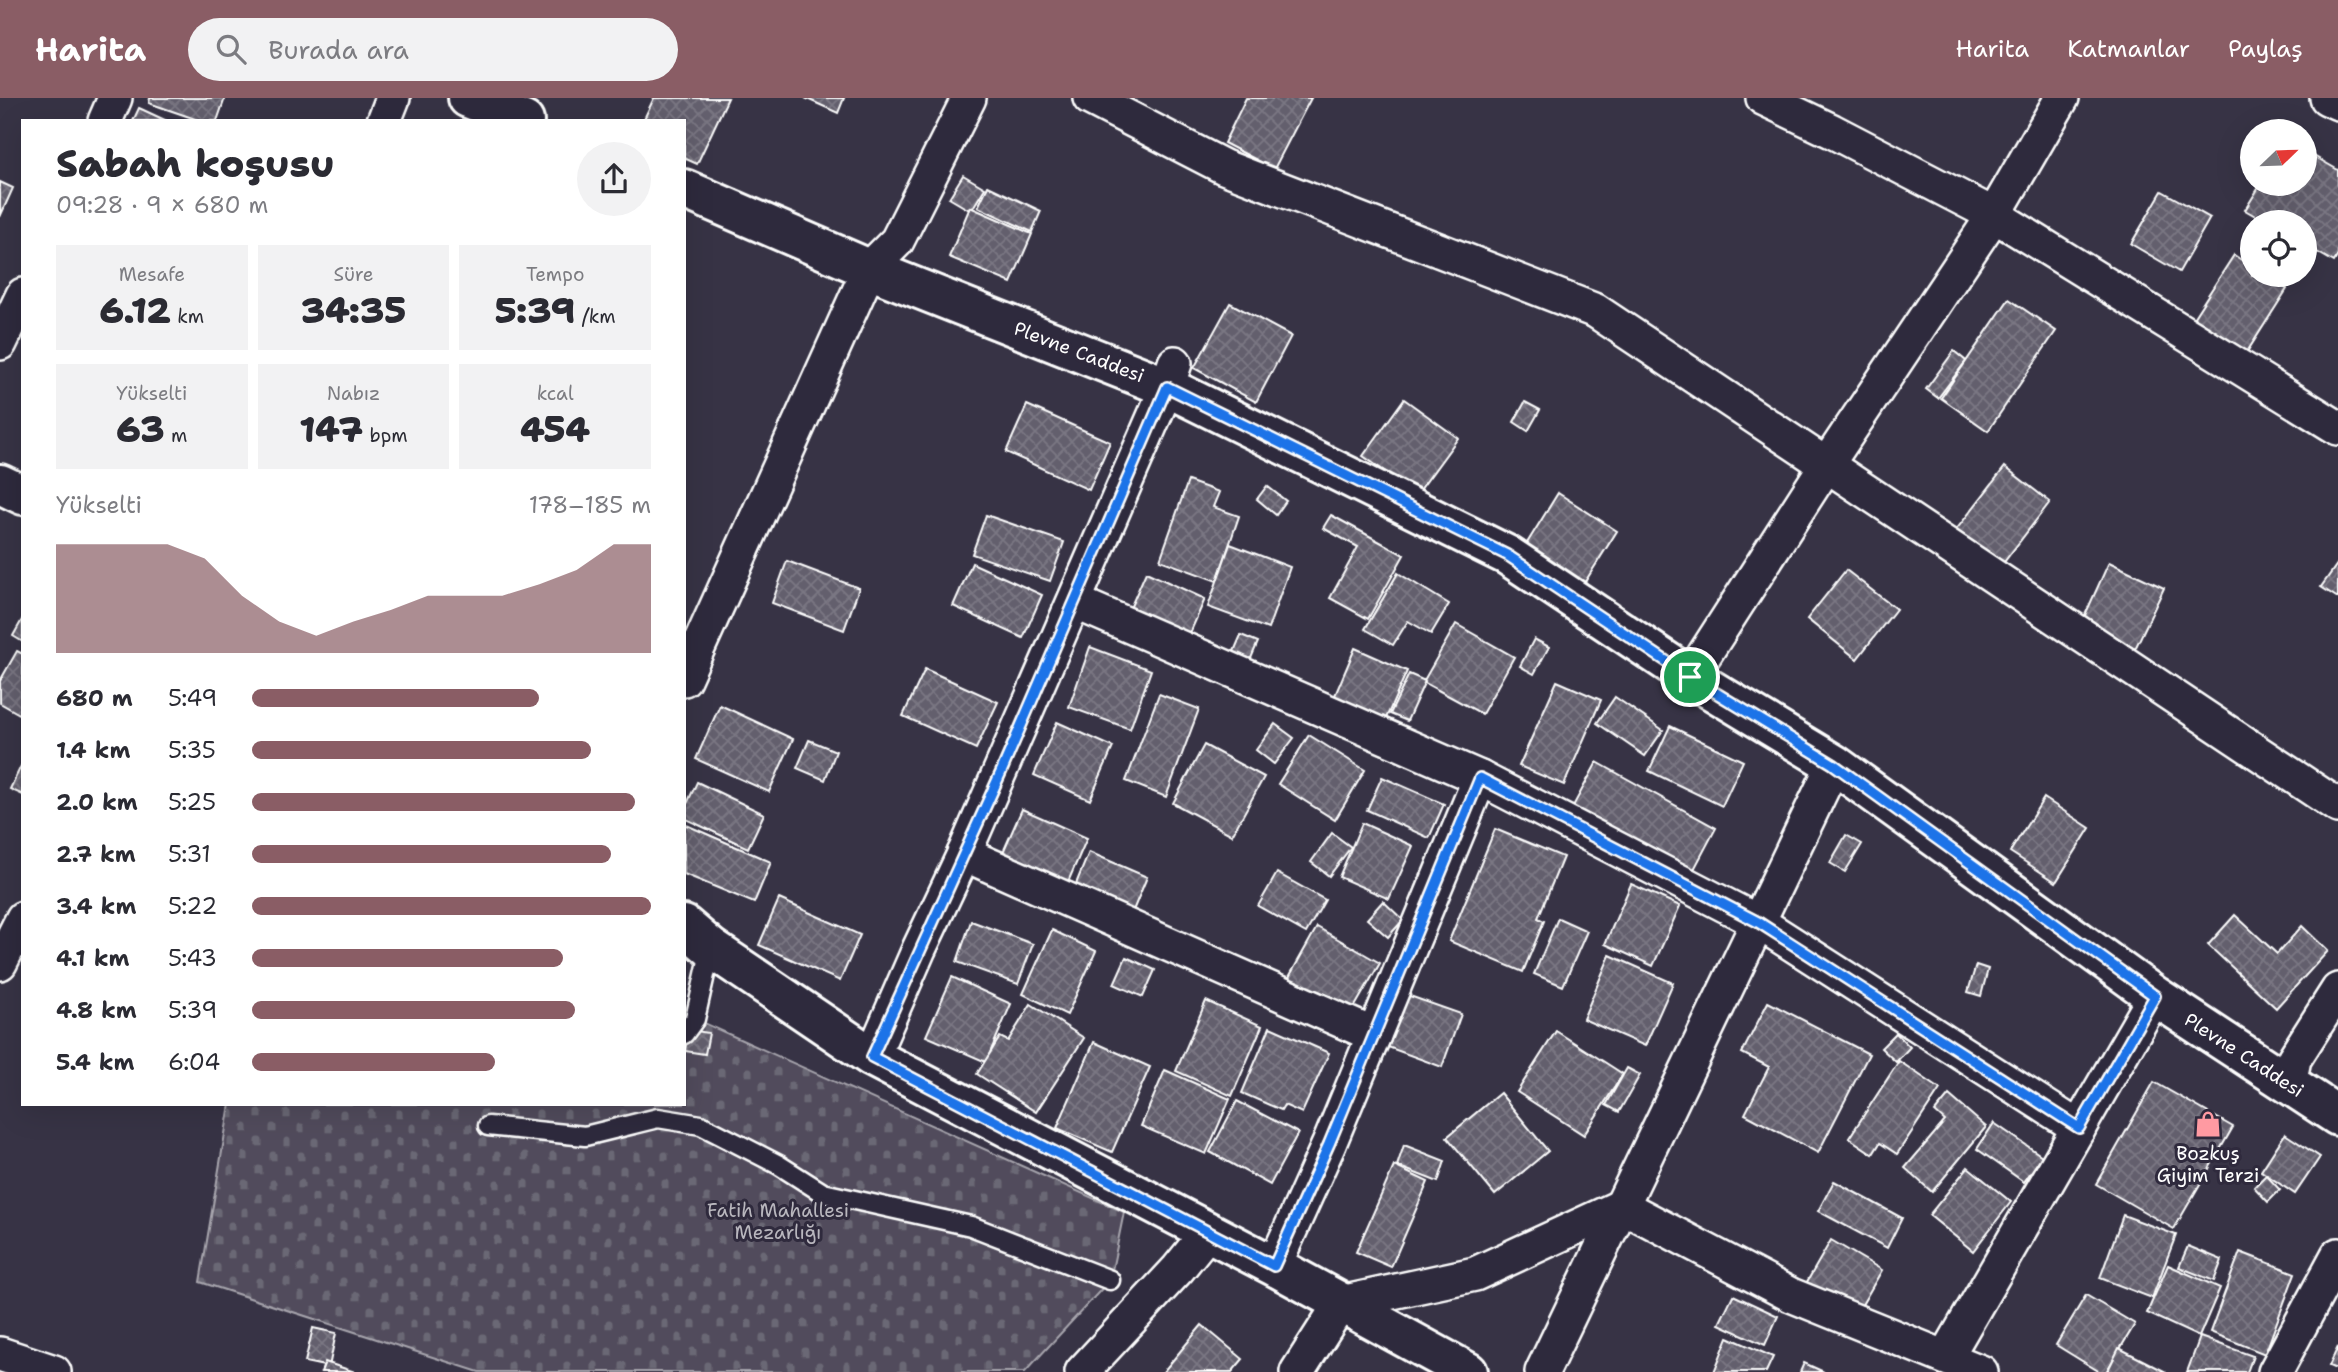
<!DOCTYPE html>
<html lang="tr">
<head>
<meta charset="utf-8">
<style>
  body { margin:0; font-family:"Shantell Sans",sans-serif; background:#f2f2f3; color:#2b2b33; height:100vh; display:flex; flex-direction:column; font-size:26px; white-space:nowrap }
  * { box-sizing:border-box; margin:0 }
  p { font-size:23px; color:#7c7c81 }
  .icon { flex:none; width:38px; height:38px; fill:none; stroke:currentColor; stroke-width:2; stroke-linecap:round; stroke-linejoin:round }
  .map { position:relative; flex:1; overflow:hidden }
  .panel { position:absolute; left:21px; top:21px; width:665px; height:987px; display:flex; flex-direction:column; background:#fff; border-radius:0px; box-shadow:0 7px 28px #0002 }
  .panel>* { flex:none }
  .needle { width:46px; rotate:67deg }
  .controls { position:absolute; left:2240px; top:21px; display:grid; gap:14px }
  .controls a { display:grid; place-items:center; width:77px; height:77px; border-radius:50%; background:#fff; box-shadow:0 7px 28px #0002; font-size:35px }
  .pin { position:absolute; display:grid; place-items:center; width:60px; height:60px; color:#fff; margin:-30px; border:4px solid #fff; border-radius:50%; box-shadow:0 2px 7px #0007 }
  .round { display:grid; place-items:center; flex:none; width:74px; height:74px; border-radius:37px; background:#f2f2f3 }
  .overview { display:flex; align-items:center; justify-content:space-between; height:119px; padding:0 35px }
  h1 { font-size:38px; font-weight:800; line-height:52px }
  .figures { display:grid; grid-template-columns:repeat(3,1fr); gap:10px; height:119px; padding:7px 35px }
  .figures div { display:grid; align-content:center; border-radius:0px; background:#f2f2f3; text-align:center }
  .figures b { font-size:35px; font-weight:800 }
  .figures small { font-size:19px; font-weight:400 }
  .figures p { font-size:19px }
  .chart { height:196px; padding:14px 35px }
  .chart p { display:flex; justify-content:space-between }
  .chart svg { width:100%; height:126px; margin-top:7px; fill:#8a5d65; opacity:.7 }
  ul { padding:0 35px; list-style:none; font-size:23px }
  li { display:grid; grid-template-columns:112px 84px 1fr; align-items:center; height:52px }
  li i { height:18px; border-radius:9px; background:#8a5d65 }
  header { display:flex; align-items:center; gap:42px; box-sizing:border-box; height:98px; padding:0 35px; background:#8a5d65; color:#fff }
  header strong { font-size:33px }
  nav { display:flex; gap:38px; margin-inline-start:auto; font-size:24px }
  .search { width:490px; height:63px; background:#f2f2f3; display:flex; align-items:center; gap:18px; box-sizing:border-box; padding:0 24px; border-radius:38px; color:#7c7c81; font-size:26px }
  .map>svg:first-child { display:block }
  .cemetery { fill:url(#cemetery-stones); stroke:#a8a6ae; stroke-width:2 }
  .building { fill:url(#building-cross-hatch); stroke:#fff; stroke-width:2 }
  .lines { fill:none; stroke-linecap:round; stroke-linejoin:round }
  .lane-casing { stroke:#fff; stroke-width:23 }
  .street-casing { stroke:#fff; stroke-width:38 }
  .secondary-casing { stroke:#fff; stroke-width:44 }
  .lane { stroke:#2f2a3d; stroke-width:18 }
  .street { stroke:#2f2a3d; stroke-width:33 }
  .secondary { stroke:#2f2a3d; stroke-width:38 }
  .route-casing { stroke:#fff; stroke-width:14 }
  .route { stroke:#1a73e8; stroke-width:9 }
  .labels { text-anchor:middle; dominant-baseline:central; stroke-width:6; stroke-linejoin:round; paint-order:stroke }
  .street-label { font-size:19px; fill:#fff; stroke:#2f2a3d }
  .poi-label { font-size:19px; fill:#fff; stroke:#2f2a3d }
  .park-label { font-size:19px; fill:#b9b7be; stroke:#2f2a3d }
</style>
</head>
<body>
<header>
<strong>Harita</strong>
<div class="search"><svg class="icon" aria-label="search" viewBox="0 0 24 24"><circle cx="10" cy="10" r="6"/><path d="M15 15l6 6"/></svg>Burada ara</div>
<nav><a>Harita</a><a>Katmanlar</a><a>Paylaş</a></nav>
</header>
<div class="map">
<svg width="2338" height="1274" viewBox="0 0 2338 1274">
  <defs>
    <pattern id="cemetery-stones" width="16" height="16" patternUnits="userSpaceOnUse" patternTransform="scale(1.75)"><rect width="16" height="16" fill="#514c5c"/><path d="M2 7V4a2 2 0 0 1 4 0v3zM10 15v-3a2 2 0 0 1 4 0v3z" fill="#6b6774"/></pattern>
    <pattern id="building-cross-hatch" width="8" height="8" patternUnits="userSpaceOnUse" patternTransform="scale(1.75)"><rect width="8" height="8" fill="#635f6d"/><path d="M0 0l8 8M0 8l8-8" fill="none" stroke="#7a7783"/></pattern>
  </defs>
  <rect width="100%" height="100%" fill="#373345"/>
  <filter id="ink" filterUnits="userSpaceOnUse"><feTurbulence type="fractalNoise" baseFrequency=".0143" numOctaves="2"/><feDisplacementMap in="SourceGraphic" scale="14" xChannelSelector="R" yChannelSelector="G"/><feConvolveMatrix kernelMatrix="1 2 1 2 8 2 1 2 1" color-interpolation-filters="sRGB"/></filter>
  <g filter="url(#ink)">
    <path class="cemetery" d="M 684,916 L 1124,1114 L 1110,1182 L 1025,1274 L 479,1274 L 200,1184 L 230,1006 L 684,1006 Z"/>
    <g class="building">
      <path d="M 150,0 L 225,0 L 217,23 L 201,23 L 149,5 Z"/>
      <path d="M 654,0 L 728,0 L 697,66 L 684,60 L 684,23 L 643,23 Z"/>
      <path d="M 805,0 L 844,0 L 838,15 Z"/>
      <path d="M 1246,0 L 1311,0 L 1274,71 L 1224,45 Z"/>
      <path d="M 139,10 L 167,23 L 133,23 Z"/>
      <path d="M 2305,53 L 2338,72 L 2338,157 L 2334,164 L 2305,147 L 2305,124 L 2266,124 L 2245,112 L 2261,86 L 2305,86 Z"/>
      <path d="M 963,77 L 985,90 L 971,113 L 949,100 Z"/>
      <path d="M 0,84 L 13,90 L 0,119 Z"/>
      <path d="M 988,88 L 1041,113 L 1032,134 L 978,109 Z"/>
      <path d="M 2162,93 L 2210,120 L 2179,174 L 2131,146 Z"/>
      <path d="M 970,109 L 1032,136 L 1011,185 L 949,159 Z"/>
      <path d="M 2234,157 L 2252,169 L 2252,177 L 2265,177 L 2287,191 L 2245,257 L 2192,222 Z"/>
      <path d="M 2009,201 L 2056,233 L 1988,333 L 1941,300 Z"/>
      <path d="M 1230,205 L 1291,238 L 1256,304 L 1194,270 Z"/>
      <path d="M 1954,253 L 1966,263 L 1938,300 L 1926,291 Z"/>
      <path d="M 1404,301 L 1458,340 L 1417,396 L 1363,358 Z"/>
      <path d="M 1525,304 L 1540,312 L 1528,333 L 1514,324 Z"/>
      <path d="M 1027,307 L 1110,344 L 1089,392 L 1006,354 Z"/>
      <path d="M 2005,369 L 2050,404 L 2001,468 L 1956,432 Z"/>
      <path d="M 1188,383 L 1219,394 L 1213,409 L 1239,418 L 1217,483 L 1160,462 Z"/>
      <path d="M 1267,388 L 1286,403 L 1276,417 L 1257,401 Z"/>
      <path d="M 1558,395 L 1617,433 L 1583,487 L 1524,450 Z"/>
      <path d="M 986,417 L 1064,444 L 1050,483 L 972,456 Z"/>
      <path d="M 1331,417 L 1404,457 L 1368,521 L 1330,500 L 1358,449 L 1323,430 Z"/>
      <path d="M 1230,446 L 1290,469 L 1268,531 L 1208,509 Z"/>
      <path d="M 787,463 L 859,490 L 844,532 L 772,505 Z"/>
      <path d="M 2109,464 L 2164,490 L 2135,551 L 2081,526 Z"/>
      <path d="M 972,465 L 1042,497 L 1023,540 L 953,508 Z"/>
      <path d="M 2338,465 L 2338,500 L 2321,489 Z"/>
      <path d="M 1846,472 L 1896,511 L 1857,561 L 1807,521 Z"/>
      <path d="M 1146,474 L 1205,501 L 1183,551 L 1124,524 Z"/>
      <path d="M 1398,475 L 1449,506 L 1431,536 L 1408,523 L 1393,547 L 1365,531 Z"/>
      <path d="M 23,520 L 23,544 L 13,538 Z"/>
      <path d="M 1456,526 L 1514,559 L 1482,616 L 1423,584 Z"/>
      <path d="M 1241,537 L 1258,544 L 1249,565 L 1232,558 Z"/>
      <path d="M 1534,541 L 1549,549 L 1534,576 L 1520,568 Z"/>
      <path d="M 1090,549 L 1151,572 L 1130,631 L 1069,609 Z"/>
      <path d="M 1355,550 L 1407,573 L 1384,625 L 1333,602 Z"/>
      <path d="M 17,553 L 23,556 L 23,618 L 0,605 L 0,583 Z"/>
      <path d="M 925,571 L 998,604 L 976,651 L 903,618 Z"/>
      <path d="M 1409,576 L 1425,583 L 1407,623 L 1390,616 Z"/>
      <path d="M 1557,583 L 1601,602 L 1564,687 L 1519,668 Z"/>
      <path d="M 1159,596 L 1199,611 L 1166,699 L 1126,683 Z"/>
      <path d="M 1615,599 L 1663,632 L 1645,658 L 1597,625 Z"/>
      <path d="M 720,607 L 793,641 L 769,694 L 696,661 Z"/>
      <path d="M 1057,624 L 1113,649 L 1090,702 L 1034,677 Z"/>
      <path d="M 1275,626 L 1294,640 L 1274,666 L 1256,652 Z"/>
      <path d="M 1670,628 L 1743,663 L 1722,708 L 1649,673 Z"/>
      <path d="M 1309,637 L 1365,672 L 1335,722 L 1278,686 Z"/>
      <path d="M 809,642 L 836,653 L 825,682 L 797,670 Z"/>
      <path d="M 1204,647 L 1264,679 L 1232,737 L 1173,705 Z"/>
      <path d="M 1597,664 L 1716,730 L 1691,777 L 1572,710 Z"/>
      <path d="M 21,668 L 23,669 L 23,697 L 10,691 Z"/>
      <path d="M 1382,679 L 1444,706 L 1429,740 L 1367,712 Z"/>
      <path d="M 697,684 L 764,716 L 748,750 L 684,720 L 684,712 Z"/>
      <path d="M 2044,700 L 2090,730 L 2056,784 L 2010,754 Z"/>
      <path d="M 1022,711 L 1087,740 L 1065,791 L 1000,761 Z"/>
      <path d="M 1362,725 L 1413,748 L 1389,801 L 1339,779 Z"/>
      <path d="M 684,726 L 771,764 L 754,805 L 684,776 Z"/>
      <path d="M 1495,731 L 1563,759 L 1538,820 L 1544,823 L 1523,874 L 1449,843 Z"/>
      <path d="M 1332,735 L 1351,749 L 1329,778 L 1311,764 Z"/>
      <path d="M 1846,737 L 1862,746 L 1845,774 L 1830,765 Z"/>
      <path d="M 1089,754 L 1147,779 L 1125,832 L 1067,808 Z"/>
      <path d="M 1277,775 L 1325,802 L 1306,835 L 1258,808 Z"/>
      <path d="M 1631,786 L 1680,808 L 1653,868 L 1605,846 Z"/>
      <path d="M 779,801 L 860,837 L 840,883 L 759,847 Z"/>
      <path d="M 1383,803 L 1403,822 L 1388,839 L 1367,821 Z"/>
      <path d="M 2235,817 L 2277,856 L 2302,828 L 2328,853 L 2276,910 L 2208,847 Z"/>
      <path d="M 1558,820 L 1587,833 L 1563,888 L 1534,876 Z"/>
      <path d="M 971,823 L 1033,846 L 1018,886 L 957,864 Z"/>
      <path d="M 1317,829 L 1380,865 L 1350,917 L 1288,881 Z"/>
      <path d="M 1052,832 L 1096,853 L 1067,917 L 1023,896 Z"/>
      <path d="M 1610,857 L 1673,885 L 1645,948 L 1583,921 Z"/>
      <path d="M 1126,859 L 1155,872 L 1143,899 L 1114,886 Z"/>
      <path d="M 1976,867 L 1988,871 L 1981,898 L 1968,894 Z"/>
      <path d="M 952,879 L 1011,906 L 986,964 L 926,938 Z"/>
      <path d="M 1404,896 L 1461,916 L 1442,969 L 1385,948 Z"/>
      <path d="M 1206,903 L 1262,928 L 1232,998 L 1176,973 Z"/>
      <path d="M 1768,904 L 1869,956 L 1818,1055 L 1745,1016 L 1769,969 L 1742,955 Z"/>
      <path d="M 1031,906 L 1084,940 L 1036,1014 L 977,976 L 1000,939 L 1008,943 Z"/>
      <path d="M 1270,929 L 1329,955 L 1302,1015 L 1284,1007 L 1281,1012 L 1242,995 Z"/>
      <path d="M 689,932 L 709,935 L 705,956 L 685,953 Z"/>
      <path d="M 1556,933 L 1623,976 L 1584,1037 L 1517,994 Z"/>
      <path d="M 1896,935 L 1910,949 L 1896,964 L 1881,950 Z"/>
      <path d="M 1094,944 L 1150,969 L 1112,1054 L 1057,1030 Z"/>
      <path d="M 1899,963 L 1940,991 L 1897,1056 L 1880,1045 L 1873,1056 L 1849,1040 Z"/>
      <path d="M 1627,970 L 1640,977 L 1619,1014 L 1606,1007 Z"/>
      <path d="M 1165,972 L 1230,1001 L 1206,1056 L 1141,1028 Z"/>
      <path d="M 2154,984 L 2233,1029 L 2174,1131 L 2096,1086 Z"/>
      <path d="M 1500,995 L 1548,1053 L 1495,1097 L 1447,1039 Z"/>
      <path d="M 1949,997 L 1986,1029 L 1932,1094 L 1905,1070 L 1945,1023 L 1935,1014 Z"/>
      <path d="M 1237,1003 L 1298,1035 L 1270,1087 L 1210,1054 Z"/>
      <path d="M 1994,1025 L 2042,1058 L 2024,1084 L 1977,1051 Z"/>
      <path d="M 2285,1036 L 2320,1059 L 2295,1096 L 2261,1073 Z"/>
      <path d="M 1404,1047 L 1445,1063 L 1438,1084 L 1397,1068 Z"/>
      <path d="M 1394,1068 L 1428,1084 L 1391,1169 L 1356,1154 Z"/>
      <path d="M 1968,1069 L 2011,1104 L 1973,1153 L 1929,1117 Z"/>
      <path d="M 2266,1077 L 2280,1092 L 2268,1104 L 2254,1089 Z"/>
      <path d="M 1834,1083 L 1902,1120 L 1887,1150 L 1818,1113 Z"/>
      <path d="M 2123,1117 L 2176,1137 L 2152,1200 L 2100,1180 Z"/>
      <path d="M 1831,1142 L 1882,1172 L 1855,1219 L 1804,1189 Z"/>
      <path d="M 2188,1148 L 2222,1162 L 2214,1183 L 2179,1169 Z"/>
      <path d="M 2240,1154 L 2295,1175 L 2265,1256 L 2210,1234 Z"/>
      <path d="M 2168,1167 L 2220,1190 L 2199,1239 L 2147,1215 Z"/>
      <path d="M 1733,1197 L 1778,1218 L 1765,1247 L 1719,1226 Z"/>
      <path d="M 2086,1197 L 2135,1226 L 2106,1274 L 2100,1274 L 2056,1247 Z"/>
      <path d="M 1202,1227 L 1243,1261 L 1232,1274 L 1163,1274 Z"/>
      <path d="M 313,1230 L 336,1235 L 329,1269 L 305,1264 Z"/>
      <path d="M 1728,1239 L 1773,1259 L 1766,1274 L 1714,1274 Z"/>
      <path d="M 2200,1239 L 2253,1258 L 2247,1274 L 2187,1274 Z"/>
      <path d="M 2338,1249 L 2338,1272 L 2329,1268 Z"/>
      <path d="M 2119,1250 L 2166,1274 L 2107,1274 Z"/>
      <path d="M 325,1264 L 355,1274 L 321,1274 Z"/>
      <path d="M 1804,1265 L 1824,1274 L 1800,1274 Z"/>
    </g>
    <g class="lines">
      <g class="lane-casing">
        <g id="lane">
          <path d="M 684,936 L 695,921 L 711,850"/>
          <path d="M 488,1028 L 585,1038 L 658,1020 L 701,1027 L 779,1067 L 823,1095 L 971,1128 L 1110,1182"/>
        </g>
      </g>
      <g class="street-casing">
        <g id="street">
          <path d="M 1090,0 L 1224,69 L 1596,213 L 2338,708"/>
          <path d="M 1763,0 L 1832,33 L 1994,117 L 2338,330"/>
          <path d="M 2327,0 L 2338,5"/>
          <path d="M 105,23 L 115,0"/>
          <path d="M 384,23 L 393,0"/>
          <path d="M 0,245 L 23,197"/>
          <path d="M 1075,504 L 1480,680 L 1758,824 L 2079,1030"/>
          <path d="M 1690,579 L 1827,366 L 1994,117 L 2062,0"/>
          <path d="M 684,581 L 869,171 L 897,143 L 969,0"/>
          <path d="M 964,756 L 1374,937"/>
          <path d="M 0,865 L 23,820"/>
          <path d="M 872,959 L 919,851 L 964,756 L 1167,289 L 1175,265"/>
          <path d="M 2289,986 L 2294,961 L 2338,892"/>
          <path d="M 1274,1168 L 1329,1046 L 1480,680"/>
          <path d="M 0,1256 L 54,1274"/>
          <path d="M 1946,1259 L 2155,898"/>
          <path d="M 1082,1274 L 1178,1171 L 1208,1134"/>
          <path d="M 1297,1274 L 1341,1205 L 1475,1176 L 1622,1108 L 1791,1197 L 1981,1274"/>
          <path d="M 1542,1274 L 1834,666"/>
          <path d="M 2275,1274 L 2338,1157"/>
        </g>
      </g>
      <g class="secondary-casing">
        <g id="secondary">
          <path d="M 468,0 L 524,23"/>
          <path d="M 684,91 L 869,171 L 1167,289 L 1507,457 L 1690,579 L 1834,666 L 2155,898 L 2338,1018"/>
          <path d="M 0,386 L 23,397"/>
          <path d="M 684,827 L 711,850 L 872,959 L 1274,1168 L 1468,1274"/>
        </g>
      </g>
      <use href="#lane" class="lane"/>
      <use href="#street" class="street"/>
      <use href="#secondary" class="secondary"/>
    </g>
  </g>
  <g class="lines" filter="url(#ink)">
    <g class="route-casing">
      <path id="route" d="M 1167,289 L 1507,457 L 1690,579 L 1833,666 L 2155,898 L 2079,1030 L 1758,824 L 1480,680 L 1329,1046 L 1274,1168 L 872,959 L 1002,672 Z"/>
    </g>
    <use href="#route" class="route"/>
  </g>
  <defs>
    <g id="shop-bare" transform="scale(2.1)"><path d="M-5-2.5h2.3a2.7 3.5 0 0 1 5.4 0H5L5.5 6h-11ZM-1.5-2.5h3a1.5 2.3 0 0 0-3 0Z" fill="#ff9aa2" stroke="#2f2a3d" stroke-width="2.5" paint-order="stroke"/></g>
  </defs>
  <g fill-rule="evenodd">
    <use href="#shop-bare" x="2208" y="1026"/>
  </g>
  <g class="labels">
    <g class="street-label">
      <text transform="translate(1079 254) rotate(21)">Plevne Caddesi</text>
      <text transform="translate(2244 957) rotate(33)">Plevne Caddesi</text>
    </g>
    <g class="poi-label">
      <text x="2208" y="1055">Bozkuş<tspan x="2208" dy="22">Giyim Terzi</tspan></text>
    </g>
    <g class="park-label">
      <text x="778" y="1112">Fatih Mahallesi<tspan x="778" dy="22">Mezarlığı</tspan></text>
    </g>
  </g>
</svg>
<div class="controls">
<a><svg class="needle" viewBox="-14 -14 28 28"><path d="M0-13l5 13h-10z" fill="#e53935"/><path d="M0 13l5-13h-10z" fill="#7c7c81"/></svg></a>
<a><svg class="icon" aria-label="locate" viewBox="0 0 24 24"><circle cx="12" cy="12" r="6"/><path d="M12 2v4M12 18v4M2 12h4M18 12h4"/></svg></a>
</div>
<div class="pin" style="left:1690px;top:579px;background:#1e9e55"><svg class="icon" aria-label="arrive" viewBox="0 0 24 24"><path d="M6 21V4h12l-3 4 3 4H6"/></svg></div>
<section class="panel">
<div class="overview"><div><h1>Sabah koşusu</h1><p>09:28 · 9 × 680 m</p></div><a class="round"><svg class="icon" aria-label="share" viewBox="0 0 24 24"><path d="M12 15V3M7 8l5-5 5 5M5 13v7h14v-7"/></svg></a></div>
<div class="figures">
<div><p>Mesafe</p><b>6.12<small> km</small></b></div>
<div><p>Süre</p><b>34:35</b></div>
<div><p>Tempo</p><b>5:39<small> /km</small></b></div>
</div>
<div class="figures">
<div><p>Yükselti</p><b>63<small> m</small></b></div>
<div><p>Nabız</p><b>147<small> bpm</small></b></div>
<div><p>kcal</p><b>454</b></div>
</div>
<div class="chart"><p><span>Yükselti</span>178–185 m</p>
<svg viewBox="0 0 160 44" preserveAspectRatio="none"><path d="M0 44V6L10 6L20 6L30 6L40 11L50 24L60 33L70 38L80 33L90 29L100 24L110 24L120 24L130 20L140 15L150 6L160 6V44z"/></svg>
</div>
<ul>
<li><b>680 m</b>5:49<i style="width:72%"></i></li>
<li><b>1.4 km</b>5:35<i style="width:85%"></i></li>
<li><b>2.0 km</b>5:25<i style="width:96%"></i></li>
<li><b>2.7 km</b>5:31<i style="width:90%"></i></li>
<li><b>3.4 km</b>5:22<i style="width:100%"></i></li>
<li><b>4.1 km</b>5:43<i style="width:78%"></i></li>
<li><b>4.8 km</b>5:39<i style="width:81%"></i></li>
<li><b>5.4 km</b>6:04<i style="width:61%"></i></li>
</ul>
</section>
</div>
</body>
</html>
